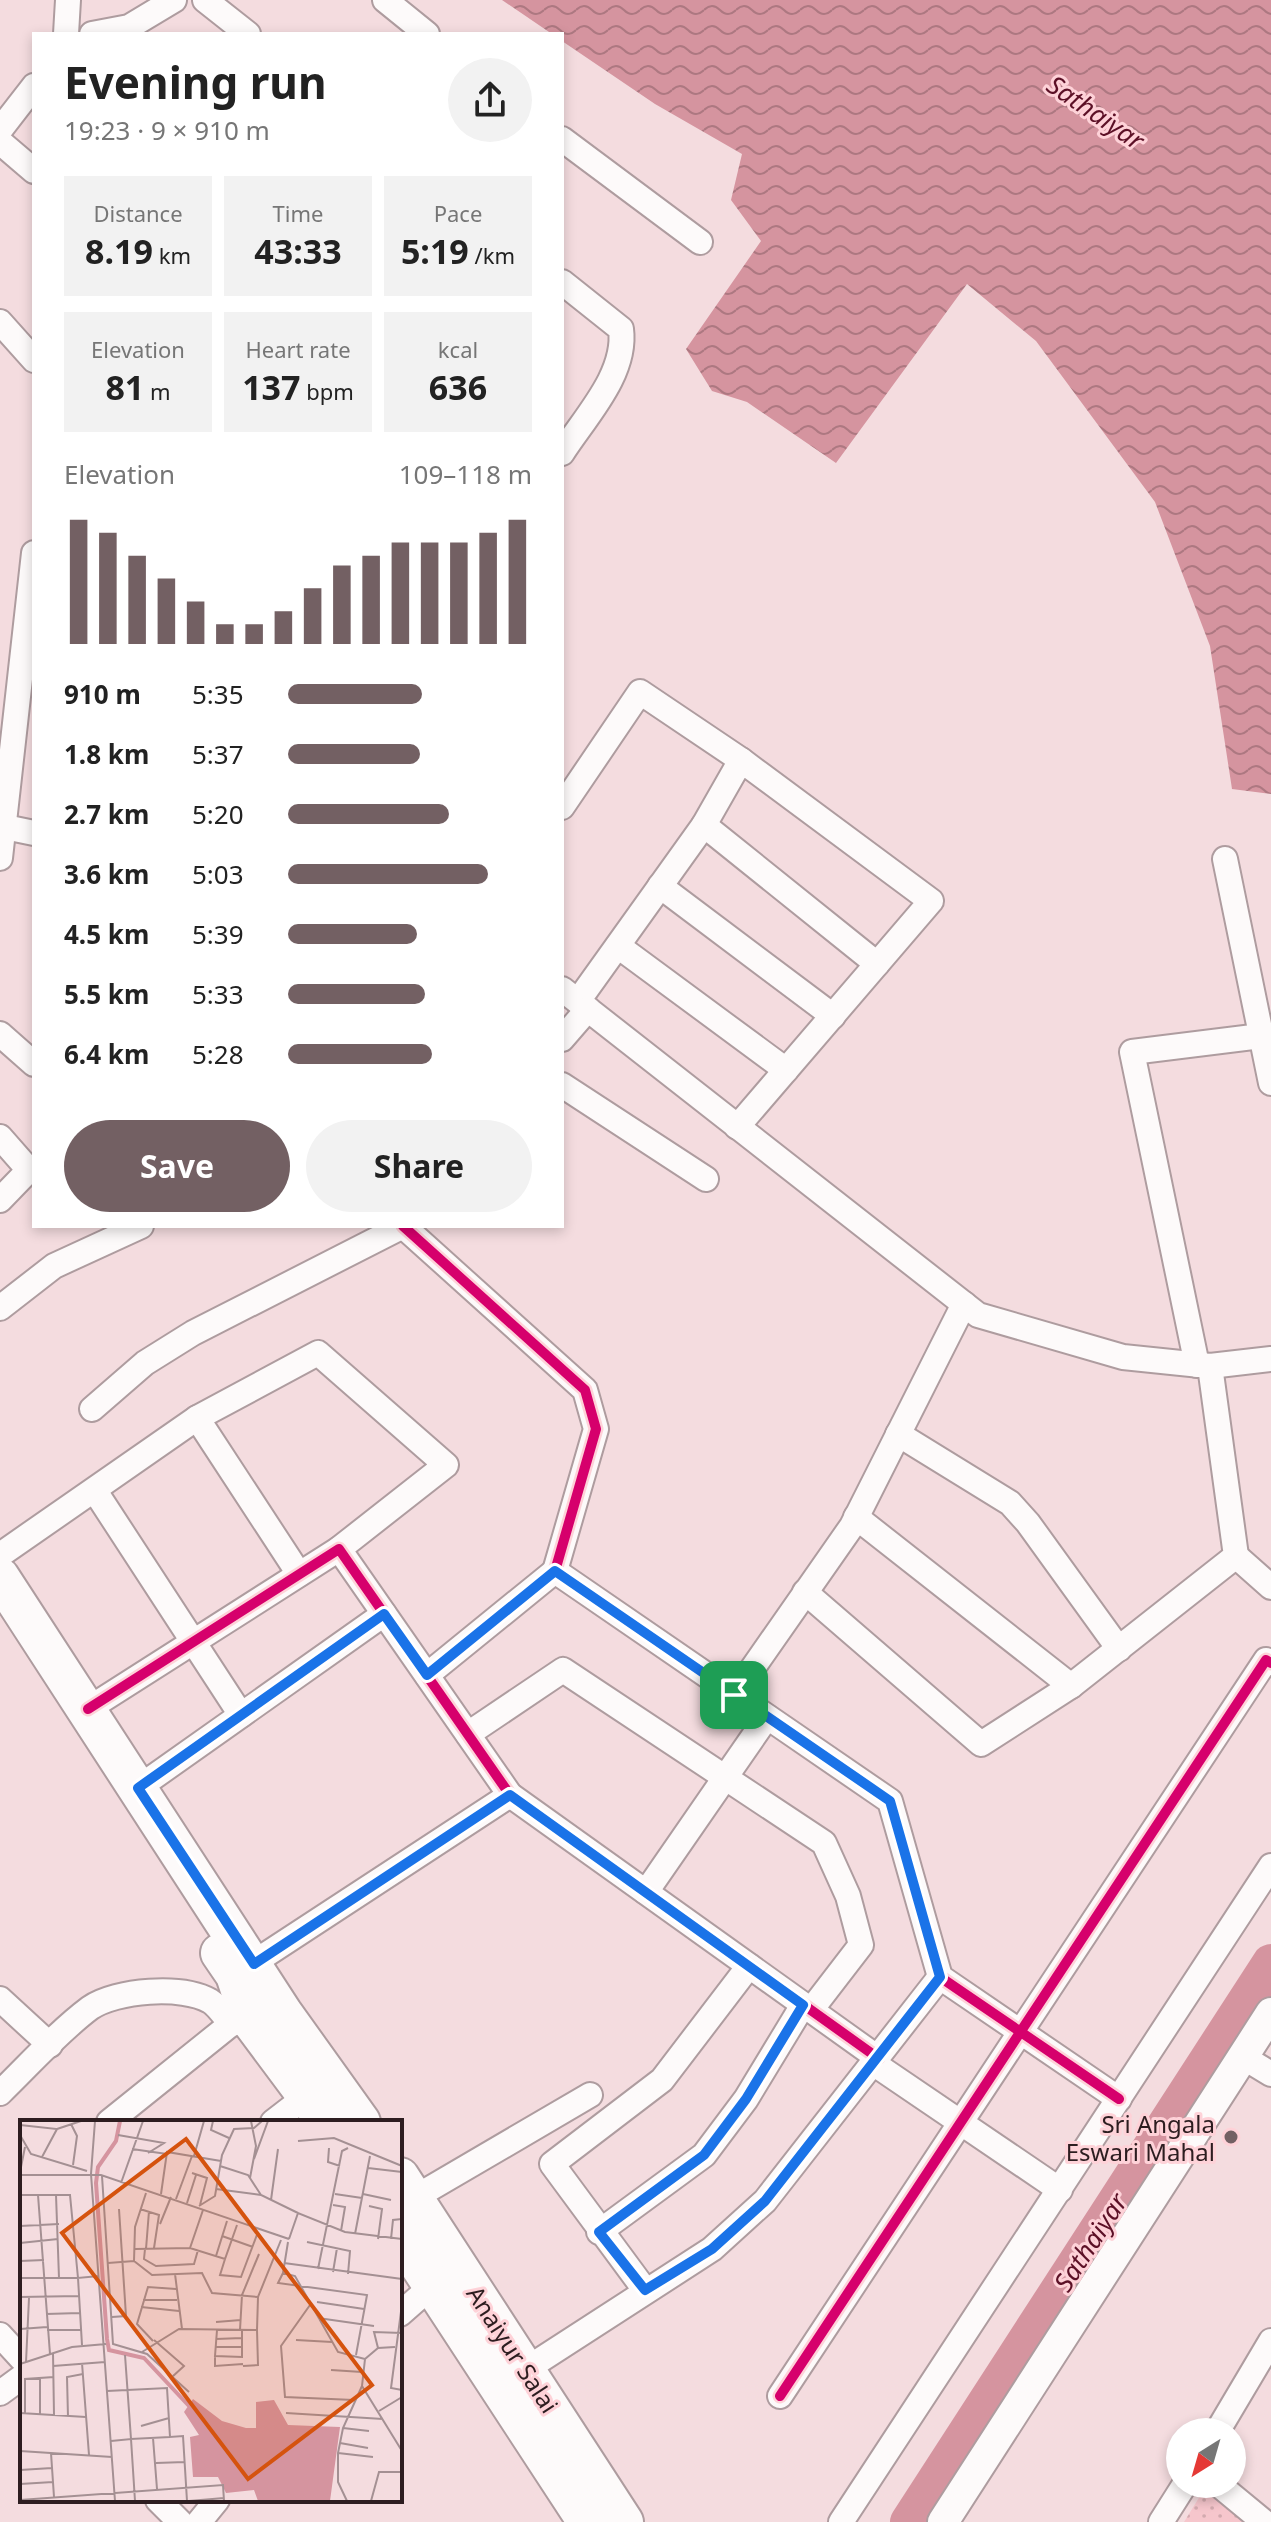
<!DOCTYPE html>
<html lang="en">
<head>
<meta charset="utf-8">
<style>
  body { margin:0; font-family:"Noto Sans",sans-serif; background:#f2f2f2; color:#222; height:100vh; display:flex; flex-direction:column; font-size:30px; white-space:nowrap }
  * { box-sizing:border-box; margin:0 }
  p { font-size:26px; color:#767676 }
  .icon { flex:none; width:44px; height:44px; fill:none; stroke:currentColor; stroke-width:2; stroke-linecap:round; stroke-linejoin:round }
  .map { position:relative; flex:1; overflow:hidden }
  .details { position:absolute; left:32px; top:32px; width:532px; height:1196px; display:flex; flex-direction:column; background:#fff; border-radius:0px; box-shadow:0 4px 12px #0003 }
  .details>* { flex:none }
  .needle { width:52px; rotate:217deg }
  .controls { position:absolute; left:1166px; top:2418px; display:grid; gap:16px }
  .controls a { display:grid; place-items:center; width:80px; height:80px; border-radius:50%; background:#fff; box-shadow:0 4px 12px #0003; font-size:40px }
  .pin { position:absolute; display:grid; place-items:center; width:68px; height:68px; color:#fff; margin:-34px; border-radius:16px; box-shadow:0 4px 12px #0006 }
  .round { display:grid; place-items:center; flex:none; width:84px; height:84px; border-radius:42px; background:#f2f2f2 }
  .summary { display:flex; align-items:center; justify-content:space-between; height:136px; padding:0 32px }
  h1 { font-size:44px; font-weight:700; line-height:60px }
  .stats { display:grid; grid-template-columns:repeat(3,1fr); gap:12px; height:136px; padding:8px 32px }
  .stats div { display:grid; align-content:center; border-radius:0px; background:#f2f2f2; text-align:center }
  .stats b { font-size:34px; font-weight:700 }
  .stats small { font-size:22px; font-weight:400 }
  .stats p { font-size:22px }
  .chart { height:224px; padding:16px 32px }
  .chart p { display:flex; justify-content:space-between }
  .chart svg { width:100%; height:144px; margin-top:8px; stroke:#736063; stroke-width:6 }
  .cta { display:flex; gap:16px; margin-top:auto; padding:16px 32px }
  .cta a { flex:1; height:92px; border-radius:48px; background:#736063; color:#fff; font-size:32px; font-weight:700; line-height:92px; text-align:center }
  .cta a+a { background:#f2f2f2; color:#222 }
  ul { padding:0 32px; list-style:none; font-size:26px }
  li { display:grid; grid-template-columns:128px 96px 1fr; align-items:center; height:60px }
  li i { height:20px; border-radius:10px; background:#736063 }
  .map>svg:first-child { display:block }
  .park { fill:url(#park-dots) }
  .water { fill:url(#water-waves) }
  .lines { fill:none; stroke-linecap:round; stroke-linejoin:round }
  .river { stroke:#d5949f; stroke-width:38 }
  .minor-casing { stroke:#ae9c9f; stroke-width:28 }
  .tertiary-casing { stroke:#ae9c9f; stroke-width:34 }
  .primary-casing { stroke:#ae9c9f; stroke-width:42 }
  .minor { stroke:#fdfafa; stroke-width:24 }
  .tertiary { stroke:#fdfafa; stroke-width:30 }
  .primary { stroke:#fdfafa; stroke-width:38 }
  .cycleway-casing { stroke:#fed2d8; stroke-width:15 }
  .cycleway { stroke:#d6006c; stroke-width:10 }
  .route-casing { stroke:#fff; stroke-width:16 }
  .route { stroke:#1a73e8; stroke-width:10 }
  .poi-dot { fill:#736063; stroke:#fed2d8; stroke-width:3 }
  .labels { text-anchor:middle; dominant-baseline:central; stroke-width:6; stroke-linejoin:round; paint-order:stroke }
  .poi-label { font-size:24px; fill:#2d1d20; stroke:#fed2d8; text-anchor:end }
  .street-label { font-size:24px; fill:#2d1d20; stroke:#fed2d8 }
  .water-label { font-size:26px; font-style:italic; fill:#5c1026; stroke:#fed2d8 }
  .inset-river { fill:none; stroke:#d5949f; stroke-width:4 }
  .inset-road { fill:none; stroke:#a49093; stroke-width:2 }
  .view { fill:#d5530e; fill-opacity:0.15; stroke:#d5530e; stroke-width:4 }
  .inset-edge { fill:none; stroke:#2d1d20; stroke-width:4 }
</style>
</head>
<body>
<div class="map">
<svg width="1271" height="2522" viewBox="0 0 1271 2522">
  <defs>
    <pattern id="park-dots" width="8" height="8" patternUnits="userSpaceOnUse" patternTransform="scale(2)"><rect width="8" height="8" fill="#f6c6cc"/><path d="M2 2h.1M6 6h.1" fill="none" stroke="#d3aaaf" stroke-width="1.8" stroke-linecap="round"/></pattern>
    <pattern id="water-waves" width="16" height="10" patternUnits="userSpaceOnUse" patternTransform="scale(2)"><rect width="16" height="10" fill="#d5949f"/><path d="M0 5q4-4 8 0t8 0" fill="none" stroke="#ad7881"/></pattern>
  </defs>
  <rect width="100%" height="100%" fill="#f4dcdf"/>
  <path class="park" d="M 1205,2488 L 1247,2522 L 1184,2522 Z"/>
  <path class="water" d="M 502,0 L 1271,0 L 1271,794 L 1232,789 L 1210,646 L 1155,502 L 1036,341 L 967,284 L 836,463 L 747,402 L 712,391 L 686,349 L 761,241 L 731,200 L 742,154 L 655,104 L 562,41 L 562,34 L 552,34 Z"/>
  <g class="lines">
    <path class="river" d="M 909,2522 L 1271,1963"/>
    <g class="minor-casing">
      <g id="minor">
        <path d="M 205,0 L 248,34"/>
        <path d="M 385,0 L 427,34"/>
        <path d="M 66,34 L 68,0"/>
        <path d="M 92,34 L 129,27 L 174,0"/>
        <path d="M 0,130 L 34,86"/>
        <path d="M 562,139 L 700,242"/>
        <path d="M 0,142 L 34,171"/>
        <path d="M 562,282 L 621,329 C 627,374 585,417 562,453"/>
        <path d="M 0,322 L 34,360"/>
        <path d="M 562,807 L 640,692 L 741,760"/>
        <path d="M 704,825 L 741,760 L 931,901 L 877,964"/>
        <path d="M 5,827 L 34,833"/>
        <path d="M 0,858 L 34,553"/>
        <path d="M 1225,859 L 1271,1083"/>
        <path d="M 660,886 L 833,1016"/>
        <path d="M 618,946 L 786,1070"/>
        <path d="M 562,989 L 978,1315 L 1123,1357 L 1210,1366 L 1271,1359"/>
        <path d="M 578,1001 L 704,825 L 877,964 L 737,1127"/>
        <path d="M 0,1034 L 34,1064"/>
        <path d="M 562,1039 L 588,1009"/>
        <path d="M 562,1085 L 706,1179"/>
        <path d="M 0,1137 L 29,1170 L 0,1200"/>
        <path d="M 403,1226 L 585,1390 L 596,1429 L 555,1571 L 890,1801 L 940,1977 L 1119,2099"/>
        <path d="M 0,1308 L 54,1266 L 141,1226"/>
        <path d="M 1197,1365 L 1132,1052 L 1261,1036"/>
        <path d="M 92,1409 L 145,1363 L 193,1333 L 403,1226"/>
        <path d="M 197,1418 L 299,1574"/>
        <path d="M 898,1434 L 1010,1503 L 1028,1523 L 1119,1649"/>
        <path d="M 95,1491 L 241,1715"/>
        <path d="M 856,1517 L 1071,1686"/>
        <path d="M 0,1555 L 197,1418 L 318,1353 L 446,1465 L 339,1549"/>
        <path d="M 1236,1556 L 1271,1587"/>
        <path d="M 805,1592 L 981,1744 L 1071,1686 L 1236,1556 L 1210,1366"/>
        <path d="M 427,1675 L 555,1571"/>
        <path d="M 734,1695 L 852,1526 L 964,1304"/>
        <path d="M 88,1709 L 339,1549 L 510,1795 L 878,2058"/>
        <path d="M 468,1734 L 563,1670 L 824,1843 L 848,1896 L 861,1945 L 811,2010"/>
        <path d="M 138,1788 L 384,1614"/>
        <path d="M 646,1892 L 767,1717"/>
        <path d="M 241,1971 L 510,1795"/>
        <path d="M 0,1999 L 50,2045"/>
        <path d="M 1243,2057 L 1271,2074"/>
        <path d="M 873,2063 L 1060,2190"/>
        <path d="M 0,2093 C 29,2065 58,2032 90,2008 C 116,1990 182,1985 210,2001 C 218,2006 225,2017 231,2024 L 250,2020"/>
        <path d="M 109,2122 L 231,2024"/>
        <path d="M 273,2122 L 308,2095"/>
        <path d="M 402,2205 L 590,2095"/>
        <path d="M 599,2232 L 704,2155 L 746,2099 L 803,2005"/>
        <path d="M 645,2290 L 552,2164 L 662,2080 L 749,1966"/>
        <path d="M 400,2314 L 433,2285"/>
        <path d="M 0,2335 L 22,2359"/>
        <path d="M 528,2368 L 712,2249 L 765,2201 L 940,1977"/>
        <path d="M 0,2393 L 22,2377"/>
        <path d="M 780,2396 L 1266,1660 L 1271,1663"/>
        <path d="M 1217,2432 L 1271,2341"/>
        <path d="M 1218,2484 L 1264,2522"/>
        <path d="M 158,2500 L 180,2522"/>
        <path d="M 199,2522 L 217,2500"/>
        <path d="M 841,2522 L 1271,1866"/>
        <path d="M 1161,2522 L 1185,2484"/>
      </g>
    </g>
    <g class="tertiary-casing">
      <path id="tertiary" d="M 943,2522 L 1271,2013"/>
    </g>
    <g class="primary-casing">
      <g id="primary">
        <path d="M 0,1577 L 283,2013 L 361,2122"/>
        <path d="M 220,1953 L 235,1975 L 250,2020 L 326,2122"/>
        <path d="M 400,2177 L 624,2522"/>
        <path d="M 400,2236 L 587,2522"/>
      </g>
    </g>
    <use href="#minor" class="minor"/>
    <use href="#tertiary" class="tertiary"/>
    <use href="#primary" class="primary"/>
    <g class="cycleway-casing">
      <g id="cycleway">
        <path d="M 403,1226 L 585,1390 L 596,1429 L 555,1571 L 890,1801 L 940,1977 L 1119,2099"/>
        <path d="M 88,1709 L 339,1549 L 510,1795 L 878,2058"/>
        <path d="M 780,2396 L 1266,1660 L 1271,1663"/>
      </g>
    </g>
    <use href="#cycleway" class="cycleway"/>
  </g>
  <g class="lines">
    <g class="route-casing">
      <path id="route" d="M 555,1571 L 890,1801 L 940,1977 L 765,2201 L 712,2249 L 645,2290 L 599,2232 L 704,2155 L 746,2099 L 803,2005 L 510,1795 L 254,1964 L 138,1788 L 384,1614 L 427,1675 Z"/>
    </g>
    <use href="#route" class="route"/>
  </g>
  <circle class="poi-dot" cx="1231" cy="2137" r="8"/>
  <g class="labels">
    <g class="poi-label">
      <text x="1215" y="2123">Sri Angala<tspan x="1215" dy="28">Eswari Mahal</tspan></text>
    </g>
    <g class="street-label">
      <text transform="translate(513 2349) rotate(57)">Anaiyur Salai</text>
    </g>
    <g class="water-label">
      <text transform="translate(1096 112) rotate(34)">Sathaiyar</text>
      <text transform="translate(1090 2242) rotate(-57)">Sathaiyar</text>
    </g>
  </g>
  <g transform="translate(20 2120)">
    <rect width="382" height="382" fill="#f4dcdf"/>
    <path d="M 173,279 L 202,301 L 226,308 L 236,308 L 236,282 L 254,280 L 268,305 L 320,307 L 310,381 L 238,381 L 234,370 L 206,373 L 198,357 L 173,357 L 170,317 L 179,315 L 164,292 Z" fill="#d5949f"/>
    <path class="inset-river" d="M 100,1 L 96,21 L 78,47 L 76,63 L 87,219 L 89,230 L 124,238 L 169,286"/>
    <path class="inset-road" d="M 75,1 L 71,54 L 95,381M 193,1 L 191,10 L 209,18M 51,4 L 57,16 L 53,45M 0,5 L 37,9 L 22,37M 37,9 L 61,1M 0,15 L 11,34 L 67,51M 98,15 L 144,23 L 128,33M 278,21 L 314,18 L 382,46M 309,28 L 308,42 L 320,46M 112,29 L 147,34M 174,36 L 184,1M 234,39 L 248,1M 200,46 L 228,55 L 241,75 L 278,93M 348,48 L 382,52M 0,52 L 5,27M 172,53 L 187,58 L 180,85M 0,55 L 81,55 L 269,119M 82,56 L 93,224 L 127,234 L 169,272M 230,58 L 236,26 L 231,1M 101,63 L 123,1M 196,69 L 241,75M 141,74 L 147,32 L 201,41M 315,74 L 342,78M 343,74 L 371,80M 0,75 L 50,75 L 58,158 L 79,156M 18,75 L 30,234M 36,75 L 39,158M 156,79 L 172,36M 251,80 L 258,29M 167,83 L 176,55M 313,85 L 325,87 L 321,111M 179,86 L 195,76 L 202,35 L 214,9 L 234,8 L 242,1M 349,86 L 362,89 L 358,119M 120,89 L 139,95 L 134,128M 140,104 L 151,77M 0,106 L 39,104M 335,114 L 350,36M 202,116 L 233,127M 269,119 L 278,93 L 325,112 L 382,119M 371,119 L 373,100 L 382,99M 268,122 L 263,153 L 275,156 L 318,232 L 345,239 L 342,266 L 382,331M 287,122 L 330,131 L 328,154M 0,123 L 38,119M 170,128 L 183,90M 115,129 L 170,128 L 205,139 L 217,105M 125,129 L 124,139 L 136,146 L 174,144 L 178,130M 126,129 L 129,91M 196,136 L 207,101M 205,139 L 200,155 L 221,157 L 238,112M 0,141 L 24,140M 114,141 L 115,107 L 126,73M 88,143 L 114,141 L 132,155 L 182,153 L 192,173 L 238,177M 264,143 L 382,159M 298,149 L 322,31 L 328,28M 313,152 L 317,128M 263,153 L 258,163 L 347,175 L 336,235M 155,154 L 162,209M 0,158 L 58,158 L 62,225M 0,177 L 59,176M 123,180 L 157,180M 297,182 L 344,189M 382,184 L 371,268 L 382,270M 290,185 L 261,226 L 265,277 L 334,280M 121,187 L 159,191M 26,194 L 60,193M 92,197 L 106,196 L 99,89M 298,198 L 354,206M 196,202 L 221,200M 0,209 L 27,207M 27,210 L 61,210M 197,210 L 195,236 L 222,237 L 222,210M 220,210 L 222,175 L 239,134M 196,219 L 222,218M 134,220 L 164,246 L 152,257M 276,220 L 312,222M 133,221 L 117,204 L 128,167 L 156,169M 196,227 L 222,227M 358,228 L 354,212 L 382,213M 122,232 L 159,209 L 237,210 L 238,177 L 261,120M 33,233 L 34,295M 105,235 L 111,319 L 150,317M 195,236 L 195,246 L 223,244M 345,239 L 358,228 L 375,227M 6,242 L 9,178M 62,243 L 69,335M 0,244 L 52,227 L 86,224M 33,246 L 85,242M 223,246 L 238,245 L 237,210M 311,250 L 342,252M 87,271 L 147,268 L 150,317 L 163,316 L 167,381M 359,291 L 382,277M 0,293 L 66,297M 5,293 L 5,259 L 34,257M 266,293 L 363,299M 20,294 L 20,257M 48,297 L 47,257 L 63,254M 121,306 L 149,298M 323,308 L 349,311M 133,318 L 137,369M 91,321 L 111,319 L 115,381M 320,323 L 348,328M 0,331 L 92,337M 31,333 L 34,377M 318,333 L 353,337M 136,343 L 165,342M 0,350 L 32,348M 0,364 L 33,362M 0,380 L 203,365 L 204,381M 169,381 L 204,378M 327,381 L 318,362 L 318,333 L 323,308 L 342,266M 351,381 L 359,352 L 382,352"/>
    <path class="view" d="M 166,19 L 352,265 L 228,359 L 42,113 Z"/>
    <rect width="382" height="382" class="inset-edge"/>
  </g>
</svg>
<div class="controls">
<a><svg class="needle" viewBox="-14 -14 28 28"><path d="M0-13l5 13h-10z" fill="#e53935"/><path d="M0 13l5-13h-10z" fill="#767676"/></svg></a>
</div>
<div class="pin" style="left:734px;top:1695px;background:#1e9e55"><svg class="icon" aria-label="arrive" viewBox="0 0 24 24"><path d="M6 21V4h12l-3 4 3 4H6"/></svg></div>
<section class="details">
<div class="summary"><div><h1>Evening run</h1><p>19:23 · 9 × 910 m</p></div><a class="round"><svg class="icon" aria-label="share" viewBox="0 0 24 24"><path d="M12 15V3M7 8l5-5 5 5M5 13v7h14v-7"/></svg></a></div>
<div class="stats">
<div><p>Distance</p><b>8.19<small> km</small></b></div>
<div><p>Time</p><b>43:33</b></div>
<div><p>Pace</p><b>5:19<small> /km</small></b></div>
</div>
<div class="stats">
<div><p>Elevation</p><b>81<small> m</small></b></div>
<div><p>Heart rate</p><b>137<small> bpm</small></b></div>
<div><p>kcal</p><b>636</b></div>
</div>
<div class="chart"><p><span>Elevation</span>109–118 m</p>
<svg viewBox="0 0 160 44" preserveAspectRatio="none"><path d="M5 44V6M15 44V10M25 44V17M35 44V24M45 44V31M55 44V38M65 44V38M75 44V34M85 44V27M95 44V20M105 44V17M115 44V13M125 44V13M135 44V13M145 44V10M155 44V6"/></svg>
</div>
<ul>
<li><b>910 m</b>5:35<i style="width:55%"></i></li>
<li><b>1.8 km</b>5:37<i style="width:54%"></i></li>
<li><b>2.7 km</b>5:20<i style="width:66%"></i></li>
<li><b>3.6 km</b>5:03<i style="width:82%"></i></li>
<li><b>4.5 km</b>5:39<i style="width:53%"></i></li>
<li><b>5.5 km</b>5:33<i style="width:56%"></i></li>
<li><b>6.4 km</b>5:28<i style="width:59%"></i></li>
</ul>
<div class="cta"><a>Save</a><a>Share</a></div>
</section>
</div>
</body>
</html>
